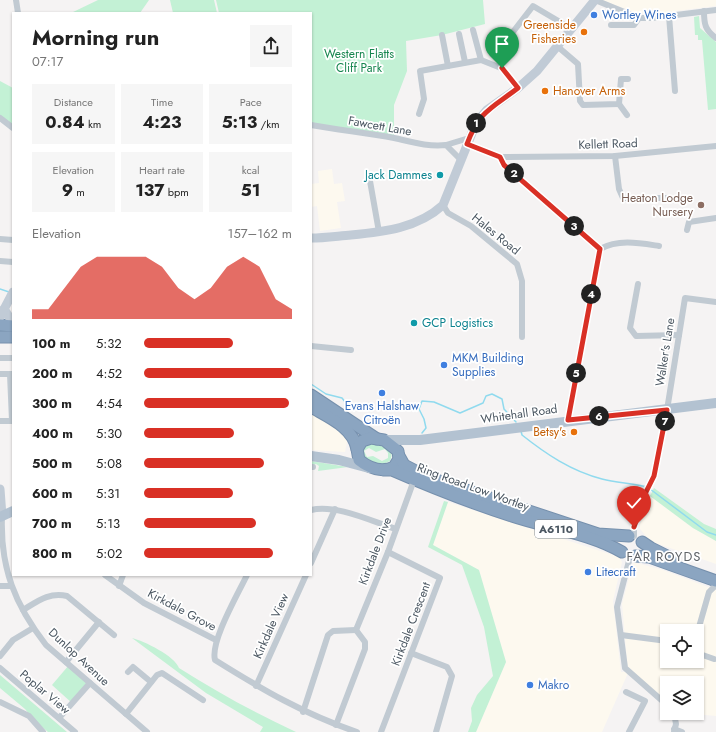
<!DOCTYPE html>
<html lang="en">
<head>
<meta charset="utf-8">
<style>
  body { margin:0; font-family:Jost,sans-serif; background:#f6f6f6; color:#222; height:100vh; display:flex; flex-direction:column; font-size:15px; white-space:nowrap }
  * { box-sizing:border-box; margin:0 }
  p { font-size:13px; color:#767676 }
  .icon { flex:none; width:22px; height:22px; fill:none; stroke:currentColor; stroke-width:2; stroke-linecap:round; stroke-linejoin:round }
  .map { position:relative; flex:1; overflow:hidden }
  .details { position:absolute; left:12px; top:12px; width:300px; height:564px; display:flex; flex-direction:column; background:#fff; border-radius:0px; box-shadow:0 1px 3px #0004 }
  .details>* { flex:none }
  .tools { position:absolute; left:660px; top:624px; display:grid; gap:8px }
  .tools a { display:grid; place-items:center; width:44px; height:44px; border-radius:0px; background:#fff; box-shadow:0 1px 3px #0004; font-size:20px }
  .pin { position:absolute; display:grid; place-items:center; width:34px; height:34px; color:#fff; margin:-41px -17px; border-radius:50% 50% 50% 0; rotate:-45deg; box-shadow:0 0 4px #0007 }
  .pin .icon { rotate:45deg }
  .km { position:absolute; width:20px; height:20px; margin:-10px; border-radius:50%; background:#222; color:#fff; font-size:11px; line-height:20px; text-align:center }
  .round { display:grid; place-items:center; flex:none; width:42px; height:42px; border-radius:0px; background:#f6f6f6 }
  .summary { display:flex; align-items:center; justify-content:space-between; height:68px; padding:0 20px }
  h1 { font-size:22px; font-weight:700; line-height:30px }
  .stats { display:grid; grid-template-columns:repeat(3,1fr); gap:6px; height:68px; padding:4px 20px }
  .stats div { display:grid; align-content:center; border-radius:0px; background:#f6f6f6; text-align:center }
  .stats b { font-size:17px; font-weight:700 }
  .stats small { font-size:11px; font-weight:400 }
  .stats p { font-size:11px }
  .chart { height:112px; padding:8px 20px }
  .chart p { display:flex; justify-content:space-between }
  .chart svg { width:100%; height:72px; margin-top:4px; fill:#d93025; opacity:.7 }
  ul { padding:0 20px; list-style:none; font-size:13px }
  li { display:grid; grid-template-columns:64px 48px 1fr; align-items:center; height:30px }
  li i { height:10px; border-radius:5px; background:#d93025 }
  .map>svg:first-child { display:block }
  .commercial { fill:#fdf9ef; fill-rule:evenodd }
  .green { fill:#c3f1d5; fill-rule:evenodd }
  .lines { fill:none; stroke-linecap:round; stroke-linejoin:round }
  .stream { stroke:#90daee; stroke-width:1.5 }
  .highway-casing { stroke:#7690ad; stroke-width:13 }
  .street { stroke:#c1cad2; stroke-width:6 }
  .secondary { stroke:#c1cbd6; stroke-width:9 }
  .primary { stroke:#b3c2d1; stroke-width:10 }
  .highway { stroke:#8ba5c1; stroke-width:11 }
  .route-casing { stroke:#fff; stroke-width:8 }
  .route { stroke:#d93025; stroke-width:5 }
  .shop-dot { fill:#3f7fe0; stroke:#fff; stroke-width:1.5 }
  .food-dot { fill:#e8710a; stroke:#fff; stroke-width:1.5 }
  .culture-dot { fill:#0f9aa8; stroke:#fff; stroke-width:1.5 }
  .education-dot { fill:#8d6e63; stroke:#fff; stroke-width:1.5 }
  .labels { text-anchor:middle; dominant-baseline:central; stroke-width:3.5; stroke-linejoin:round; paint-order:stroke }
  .shield { fill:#fff; stroke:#808990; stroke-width:1 }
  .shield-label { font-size:11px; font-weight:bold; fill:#4a5661 }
  .shop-label { font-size:12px; fill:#366cbe; stroke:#fff; text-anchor:start }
  .food-label { font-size:12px; fill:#c56008; stroke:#fff; text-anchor:end }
  .park-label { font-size:12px; fill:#17864f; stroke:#fff }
  .street-label { font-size:12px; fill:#4a5661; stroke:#fff }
  .culture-label { font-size:12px; fill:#0d838f; stroke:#fff; text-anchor:end }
  .education-label { font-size:12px; fill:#785e54; stroke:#fff; text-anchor:end }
  .neighbourhood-label { font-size:13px; letter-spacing:1px; fill:#5f6368; stroke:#fff }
</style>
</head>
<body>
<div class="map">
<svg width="716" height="732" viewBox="0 0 716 732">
  <rect width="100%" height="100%" fill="#f5f3f3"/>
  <g class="commercial">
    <path d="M 601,0 L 716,0 L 716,6 L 652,14 L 640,14 Z"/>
    <path d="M 332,169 L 334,184 L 342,183 L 345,201 L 337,202 L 341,228 L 320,231 L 317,206 L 311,207 L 311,184 L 319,183 L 318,171 Z"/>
    <path d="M 311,413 L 348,437 L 345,452 L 311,450 Z"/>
    <path d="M 650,496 L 693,528 L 716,541 L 716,564 L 650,541 L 640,529 L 640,524 Z"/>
    <path d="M 448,502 L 619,557 L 622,562 L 613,601 L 621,672 L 628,672 L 622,604 L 633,562 L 663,570 L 716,590 L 716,716 L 684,713 L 697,713 L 697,683 L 667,683 L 667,705 L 628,673 L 602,732 L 476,732 L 506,662 L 479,570 L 433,545 ZM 667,631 L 697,631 L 697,661 L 667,661 Z"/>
  </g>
  <g class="green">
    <path d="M 98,0 L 149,0 L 140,13 L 71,13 Z"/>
    <path d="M 170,0 L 214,0 L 217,13 L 173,13 Z"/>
    <path d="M 216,0 L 483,0 L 485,24 L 442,35 L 406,41 L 407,71 L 394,105 L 394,138 L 311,125 L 311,13 L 219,13 Z"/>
    <path d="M 699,16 L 700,28 L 716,42 L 716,109 L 708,110 L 702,40 L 698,40 L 698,35 L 695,35 L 694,17 Z"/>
    <path d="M 0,81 L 13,88 L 13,128 L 0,118 Z"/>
    <path d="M 369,444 C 379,444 397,446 390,461 L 381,465 L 364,460 L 360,447 ZM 369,448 L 376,452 L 385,449 L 388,453 L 388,458 L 382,461 L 373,456 L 367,457 L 364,451 Z"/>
    <path d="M 311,461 L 348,467 L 318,471 L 319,466 L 316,464 L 311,466 Z"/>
    <path d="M 654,488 L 704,524 L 716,529 L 716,541 L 693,528 L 650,496 Z"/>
    <path d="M 444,501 L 448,502 L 433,545 L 479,570 L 506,662 L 476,732 L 468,732 L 472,721 L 471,708 L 477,695 L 493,676 L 484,627 L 462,565 L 428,547 Z"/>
    <path d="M 132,638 C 144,641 175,656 179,668 C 217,692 255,713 296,732 L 260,732 L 263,727 L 206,693 Z"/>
    <path d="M 69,665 L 90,683 L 72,703 L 52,685 Z"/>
    <path d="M 0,675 L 67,732 L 48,732 L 35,721 L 25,709 L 0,688 Z"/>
  </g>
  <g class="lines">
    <g class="stream">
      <path d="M 0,289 L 9,292"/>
      <path d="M 311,384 L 326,394 L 342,398 L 349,407"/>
      <path d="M 521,431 L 522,435 C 546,454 571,471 602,479 C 617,483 632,483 647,487"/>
      <path d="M 422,433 L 426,428 L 424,419 L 419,409 L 422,401 L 434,402 L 460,413 L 483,403 L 486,396 L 492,394 L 502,399 L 504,409 L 516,422"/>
      <path d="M 650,489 L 707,532 L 716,535"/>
    </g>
    <g class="highway-casing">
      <g id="highway">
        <path d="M 0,325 L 13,326"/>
        <path d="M 0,337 L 13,337"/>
        <path d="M 311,395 L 377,439"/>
        <path d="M 311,407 C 328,417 353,427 357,449"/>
        <path d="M 371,438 L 384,440 L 398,451 L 399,459 L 394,467 C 382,473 369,468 359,460 L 357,449 L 362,441 Z"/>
        <path d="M 399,456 L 404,465 L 427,477 L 598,534 L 629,536"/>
        <path d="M 384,470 L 392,470 C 431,487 471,503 512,516 C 548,528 589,533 622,552"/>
        <path d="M 642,542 L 651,548 L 671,558"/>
        <path d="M 635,556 L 649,557 L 716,581"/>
      </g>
    </g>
    <g class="street">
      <path d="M 16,0 L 18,13"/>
      <path d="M 595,0 L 639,18 L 652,18 L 716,10"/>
      <path d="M 704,11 C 704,24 705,30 716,38"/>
      <path d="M 669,16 L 675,91"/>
      <path d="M 611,25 L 634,25 L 639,18"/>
      <path d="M 473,30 L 481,60"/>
      <path d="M 459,34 L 465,62"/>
      <path d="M 442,35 L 448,66"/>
      <path d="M 557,46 L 578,64 L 580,101 L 583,105 L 619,104 L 621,79 L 628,79"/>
      <path d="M 499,50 L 533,6 L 572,29"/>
      <path d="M 619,104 L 627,115"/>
      <path d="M 419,114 L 424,99 L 420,71 L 481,60 L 501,68 L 518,88"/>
      <path d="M 0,118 L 13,128"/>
      <path d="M 311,125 C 339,130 367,133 394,138 C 412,142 428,147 446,145 L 461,160"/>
      <path d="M 467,144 L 500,157 L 504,165 L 600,249"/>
      <path d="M 446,145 L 469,138"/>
      <path d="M 615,156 L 619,189 L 623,198 L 665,198"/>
      <path d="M 500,157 L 615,156 L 716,146"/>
      <path d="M 370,181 L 379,232"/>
      <path d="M 443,205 L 448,213 L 471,226 L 517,264 L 522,281 L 522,337"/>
      <path d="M 687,230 L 689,222 L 716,218"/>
      <path d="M 0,239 L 13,240"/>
      <path d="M 600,249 C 619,239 639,243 659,246"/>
      <path d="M 0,261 L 13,262"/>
      <path d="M 638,284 L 630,328 L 636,336 L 679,335"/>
      <path d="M 311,346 L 351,350"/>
      <path d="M 0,358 L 13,358"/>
      <path d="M 0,374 L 13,374"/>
      <path d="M 10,374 L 12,421"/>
      <path d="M 568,420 L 600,249"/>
      <path d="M 0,421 L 13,421"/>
      <path d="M 311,467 L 313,467"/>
      <path d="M 311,510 C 336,504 371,521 396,529"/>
      <path d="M 2,516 C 0,568 15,605 46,645 L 147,732"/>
      <path d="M 634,536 L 634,527 L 646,492 L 654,476 L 667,410 L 685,298 L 716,302"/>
      <path d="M 630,557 L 617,607 L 625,668 L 667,705"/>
      <path d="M 311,563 L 335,509"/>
      <path d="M 105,575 L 144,603 L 216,640"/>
      <path d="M 247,575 C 238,594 210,642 215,660 C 263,690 304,714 357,732"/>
      <path d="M 0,586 L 10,586"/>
      <path d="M 119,586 L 123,575"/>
      <path d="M 23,610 C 38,601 49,592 67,596 L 114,635"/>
      <path d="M 356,630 L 388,552 L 414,480"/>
      <path d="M 697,634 L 709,592 L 716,585"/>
      <path d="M 621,635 L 667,641"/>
      <path d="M 411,653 L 447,667 L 452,676 L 436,732"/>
      <path d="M 697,653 L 714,659"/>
      <path d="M 0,656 L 13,640 L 33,628"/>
      <path d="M 66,662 L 99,622"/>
      <path d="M 0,668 L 75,732"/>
      <path d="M 128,672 L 133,667 L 151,682"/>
      <path d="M 256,686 L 306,575"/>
      <path d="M 626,692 L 645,701 L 629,732"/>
      <path d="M 0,702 L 29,716 L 43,732"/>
      <path d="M 303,712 L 328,635 L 333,631 L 356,630"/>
      <path d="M 126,714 L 157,675 L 162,673 L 203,700"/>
      <path d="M 59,718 L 90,683"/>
      <path d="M 336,725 L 365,649 L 365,642 L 356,630"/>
      <path d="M 674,729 L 682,732"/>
      <path d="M 381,732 L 440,578 L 388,552"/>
      <path d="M 674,732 L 676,724 L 674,713"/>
    </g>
    <g class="secondary">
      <path d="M 311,238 C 324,238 338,236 351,235 C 384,232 418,228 443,205 L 476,123 L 487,110 L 518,88 L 537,71 L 595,0"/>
      <path d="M 4,309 L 13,323"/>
      <path d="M 0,317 L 13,292"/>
      <path d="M 0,489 L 2,516"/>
    </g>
    <g class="primary">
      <path d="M 384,440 L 420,440 L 716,403"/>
      <path d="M 311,456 L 339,460 L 369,468"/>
      <path d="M 0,517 L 13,511"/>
    </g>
    <use href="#highway" class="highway"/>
  </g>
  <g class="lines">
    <g class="route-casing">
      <path id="route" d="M 502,68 L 518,88 C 492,108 479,111 467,144 L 500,157 L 504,165 L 600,249 L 568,420 L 667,410 L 654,476 L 646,492 L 634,527"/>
    </g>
    <use href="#route" class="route"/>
  </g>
  <g class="shop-dot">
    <circle cx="594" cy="15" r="4"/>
    <circle cx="444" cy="365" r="4"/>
    <circle cx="382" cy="393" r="4"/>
    <circle cx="588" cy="572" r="4"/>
    <circle cx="530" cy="685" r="4"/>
  </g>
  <g class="food-dot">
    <circle cx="584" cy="32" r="4"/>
    <circle cx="545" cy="91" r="4"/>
    <circle cx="574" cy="432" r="4"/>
  </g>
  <g class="culture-dot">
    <circle cx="440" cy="175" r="4"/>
    <circle cx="414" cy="323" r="4"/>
  </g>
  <circle class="education-dot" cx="701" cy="205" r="4"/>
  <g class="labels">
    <rect class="shield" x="535" y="520" width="42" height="18" rx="3"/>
    <g class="shield-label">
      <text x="556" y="529">A6110</text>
    </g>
    <g class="shop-label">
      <text x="602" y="15">Wortley Wines</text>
      <text x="452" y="358">MKM Building<tspan x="452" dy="14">Supplies</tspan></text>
      <text x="382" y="406" text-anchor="middle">Evans Halshaw<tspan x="382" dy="14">Citroën</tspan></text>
      <text x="596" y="572">Litecraft</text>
      <text x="538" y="685">Makro</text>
    </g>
    <g class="food-label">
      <text x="576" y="25">Greenside<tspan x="576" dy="14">Fisheries</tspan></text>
      <text x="553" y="91" text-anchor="start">Hanover Arms</text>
      <text x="566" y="432">Betsy's</text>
    </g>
    <g class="park-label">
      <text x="359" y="54">Western Flatts<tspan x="359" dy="14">Cliff Park</tspan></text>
    </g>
    <g class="street-label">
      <text transform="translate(380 126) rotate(10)">Fawcett Lane</text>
      <text transform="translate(608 144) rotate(-2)">Kellett Road</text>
      <text transform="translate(496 234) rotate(39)">Hales Road</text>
      <text transform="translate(665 352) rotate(-81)">Walker's Lane</text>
      <text transform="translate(519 414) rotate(-8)">Whitehall Road</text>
      <text transform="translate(473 487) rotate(20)">Ring Road Low Wortley</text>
      <text transform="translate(375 551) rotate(-69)">Kirkdale Drive</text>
      <text transform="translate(182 610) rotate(28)">Kirkdale Grove</text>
      <text transform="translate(411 624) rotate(-69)">Kirkdale Crescent</text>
      <text transform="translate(271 626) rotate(-66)">Kirkdale View</text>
      <text transform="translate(79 657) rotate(43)">Dunlop Avenue</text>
      <text transform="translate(45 692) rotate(40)">Poplar View</text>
    </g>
    <g class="culture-label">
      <text x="432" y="175">Jack Dammes</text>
      <text x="422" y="323" text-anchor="start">GCP Logistics</text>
    </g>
    <g class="education-label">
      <text x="693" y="198">Heaton Lodge<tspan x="693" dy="14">Nursery</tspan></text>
    </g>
    <g class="neighbourhood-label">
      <text x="664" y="556">FAR ROYDS</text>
    </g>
  </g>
</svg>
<div class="tools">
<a><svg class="icon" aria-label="locate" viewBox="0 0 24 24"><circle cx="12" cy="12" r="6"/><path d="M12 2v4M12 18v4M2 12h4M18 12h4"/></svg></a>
<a><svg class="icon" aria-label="layers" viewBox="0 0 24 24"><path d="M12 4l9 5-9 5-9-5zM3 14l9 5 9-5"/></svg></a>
</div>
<div class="pin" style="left:502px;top:68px;background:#1e9e55"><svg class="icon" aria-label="arrive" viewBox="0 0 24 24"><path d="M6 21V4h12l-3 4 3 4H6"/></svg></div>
<div class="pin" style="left:634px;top:527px;background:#d93025"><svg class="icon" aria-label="check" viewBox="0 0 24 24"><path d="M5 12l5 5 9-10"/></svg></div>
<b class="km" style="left:476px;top:123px">1</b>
<b class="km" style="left:514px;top:173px">2</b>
<b class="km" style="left:574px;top:226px">3</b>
<b class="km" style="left:591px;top:294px">4</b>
<b class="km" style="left:576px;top:373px">5</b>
<b class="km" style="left:599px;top:416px">6</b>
<b class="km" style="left:665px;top:421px">7</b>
<section class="details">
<div class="summary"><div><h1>Morning run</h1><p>07:17</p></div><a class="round"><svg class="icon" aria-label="share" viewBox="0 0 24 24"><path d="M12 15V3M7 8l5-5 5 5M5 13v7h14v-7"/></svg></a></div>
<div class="stats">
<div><p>Distance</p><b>0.84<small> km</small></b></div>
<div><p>Time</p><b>4:23</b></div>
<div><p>Pace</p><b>5:13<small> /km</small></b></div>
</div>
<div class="stats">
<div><p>Elevation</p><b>9<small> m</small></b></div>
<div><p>Heart rate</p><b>137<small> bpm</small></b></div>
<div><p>kcal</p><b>51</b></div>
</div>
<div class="chart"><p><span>Elevation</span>157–162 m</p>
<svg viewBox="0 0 160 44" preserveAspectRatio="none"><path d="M0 44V38L10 38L20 25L30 12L40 6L50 6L60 6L70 6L80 12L90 25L100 32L110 25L120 12L130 6L140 12L150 32L160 38V44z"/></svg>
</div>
<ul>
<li><b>100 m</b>5:32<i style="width:60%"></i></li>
<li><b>200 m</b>4:52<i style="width:100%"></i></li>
<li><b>300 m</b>4:54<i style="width:98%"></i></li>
<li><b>400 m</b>5:30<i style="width:61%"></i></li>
<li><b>500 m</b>5:08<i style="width:81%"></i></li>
<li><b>600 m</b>5:31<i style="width:60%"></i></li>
<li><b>700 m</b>5:13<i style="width:76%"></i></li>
<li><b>800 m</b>5:02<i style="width:87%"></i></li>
</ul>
</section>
</div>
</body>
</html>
